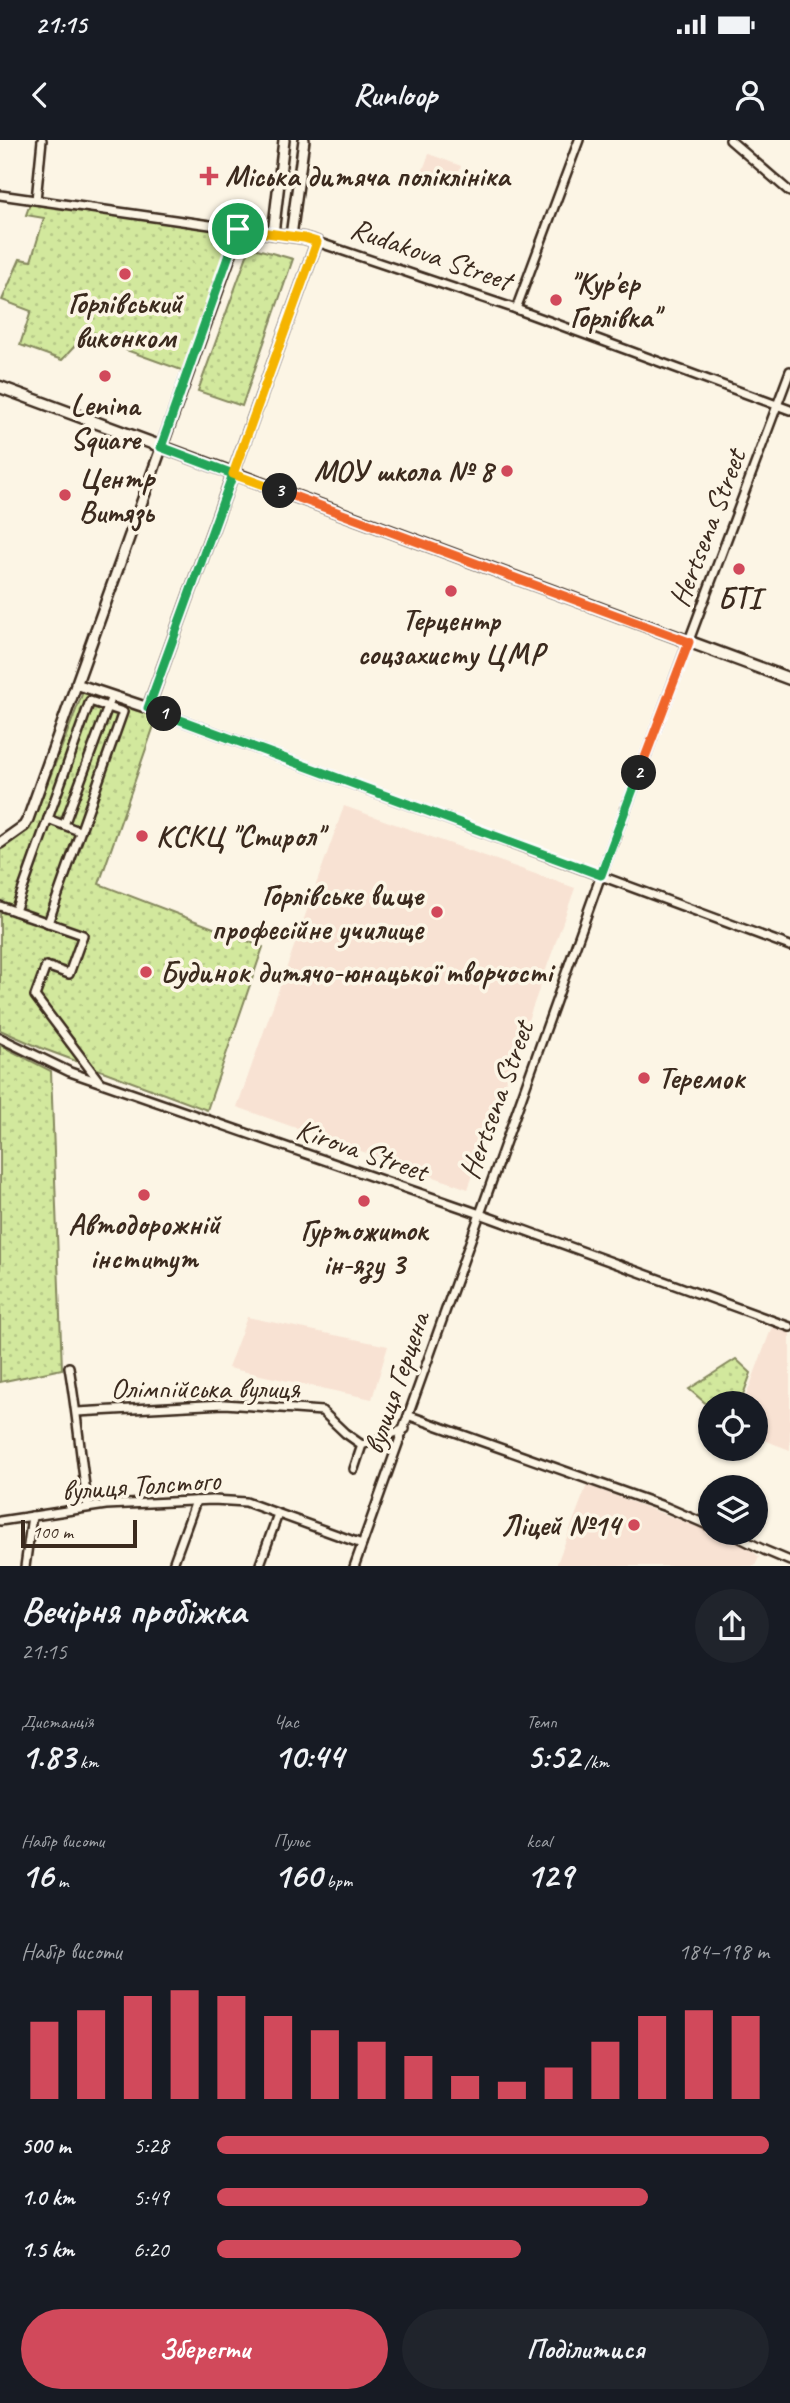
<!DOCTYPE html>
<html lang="uk">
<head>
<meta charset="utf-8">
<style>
  body { margin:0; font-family:Caveat,sans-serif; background:#20242c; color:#f1f3f6; height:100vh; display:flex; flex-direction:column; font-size:26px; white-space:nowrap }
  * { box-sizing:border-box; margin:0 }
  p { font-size:23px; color:#9ea1a6 }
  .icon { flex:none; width:38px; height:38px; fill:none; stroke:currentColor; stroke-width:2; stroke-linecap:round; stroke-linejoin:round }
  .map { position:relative; height:1426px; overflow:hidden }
  .details { display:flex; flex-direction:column; background:#171b24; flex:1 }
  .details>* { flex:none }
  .fabs { position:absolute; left:698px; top:1251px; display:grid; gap:14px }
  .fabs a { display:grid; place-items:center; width:70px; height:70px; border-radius:50%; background:#171b24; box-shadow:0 2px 5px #0004; font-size:35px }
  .scale { position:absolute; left:21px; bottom:18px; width:116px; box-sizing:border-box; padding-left:7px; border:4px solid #3b2a1e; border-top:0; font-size:19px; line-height:24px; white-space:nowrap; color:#3b2a1e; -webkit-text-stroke:5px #fcf5e5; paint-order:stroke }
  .pin { position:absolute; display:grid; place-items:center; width:60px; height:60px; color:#fff; margin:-30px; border:4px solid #fff; border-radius:50%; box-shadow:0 2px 7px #0007 }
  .km { position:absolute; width:35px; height:35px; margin:-18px; border-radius:50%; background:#222; color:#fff; font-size:19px; line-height:35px; text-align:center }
  .round { display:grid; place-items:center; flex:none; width:74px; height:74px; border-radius:37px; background:#20242c }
  .headline { display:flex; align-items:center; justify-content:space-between; height:119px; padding:0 21px }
  h1 { font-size:38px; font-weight:700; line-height:52px }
  .metrics { display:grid; grid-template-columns:repeat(3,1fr); gap:10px; height:119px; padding:7px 21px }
  .metrics div { display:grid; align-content:center }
  .metrics b { font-size:35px; font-weight:700 }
  .metrics small { font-size:19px; font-weight:400 }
  .metrics p { font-size:19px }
  .chart { height:196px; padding:14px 21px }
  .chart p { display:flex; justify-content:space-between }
  .chart svg { width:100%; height:126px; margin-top:7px; stroke:#d1495b; stroke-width:6 }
  .action { display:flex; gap:14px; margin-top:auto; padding:14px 21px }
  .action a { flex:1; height:80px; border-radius:42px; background:#d1495b; color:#fff; font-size:28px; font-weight:700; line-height:80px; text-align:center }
  .action a+a { background:#20242c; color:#f1f3f6 }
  ul { padding:0 21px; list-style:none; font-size:23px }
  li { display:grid; grid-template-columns:112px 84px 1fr; align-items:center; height:52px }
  li i { height:18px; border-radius:9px; background:#d1495b }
  .status { display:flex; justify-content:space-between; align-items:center; height:49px; padding:0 35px; background:#171b24; direction:ltr }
  .status svg { height:19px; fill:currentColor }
  header { display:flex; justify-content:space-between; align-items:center; height:91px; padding:0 21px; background:#171b24; font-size:32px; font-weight:700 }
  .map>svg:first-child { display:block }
  .built { fill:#f8e2d3 }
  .park { fill:url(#park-dots); stroke:#86895e; stroke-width:2 }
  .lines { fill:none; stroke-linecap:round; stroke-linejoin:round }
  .minor-casing { stroke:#3b2a1e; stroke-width:12 }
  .tertiary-casing { stroke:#3b2a1e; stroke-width:14 }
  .secondary-casing { stroke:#3b2a1e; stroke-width:15 }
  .minor { stroke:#fcf5e5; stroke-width:7 }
  .tertiary { stroke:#fcf5e5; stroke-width:9 }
  .secondary { stroke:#fcf5e5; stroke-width:10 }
  .split-1-casing { stroke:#fff; stroke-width:14 }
  .split-2-casing { stroke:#fff; stroke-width:14 }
  .split-3-casing { stroke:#fff; stroke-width:14 }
  .split-4-casing { stroke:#fff; stroke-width:14 }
  .split-1 { stroke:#22a559; stroke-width:9 }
  .split-2 { stroke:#22a559; stroke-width:9 }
  .split-3 { stroke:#f0652b; stroke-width:9 }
  .split-4 { stroke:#f5b400; stroke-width:9 }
  .poi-dot { fill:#d1495b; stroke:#fcf5e5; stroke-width:2.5 }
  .labels { text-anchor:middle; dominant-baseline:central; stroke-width:7; stroke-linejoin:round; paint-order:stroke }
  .poi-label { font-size:30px; font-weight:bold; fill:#3b2a1e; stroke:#fcf5e5; text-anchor:start }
  .street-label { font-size:30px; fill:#3b2a1e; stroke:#fcf5e5 }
</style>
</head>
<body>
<div class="status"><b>21:15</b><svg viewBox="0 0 49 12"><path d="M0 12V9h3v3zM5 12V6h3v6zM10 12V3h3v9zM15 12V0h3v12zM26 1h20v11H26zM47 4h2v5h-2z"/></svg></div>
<header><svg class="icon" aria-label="back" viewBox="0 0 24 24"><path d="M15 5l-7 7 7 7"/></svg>Runloop<svg class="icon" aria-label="person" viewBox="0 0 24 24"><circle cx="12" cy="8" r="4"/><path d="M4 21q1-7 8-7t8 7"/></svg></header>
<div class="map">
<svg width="790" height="1427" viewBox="0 0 790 1427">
  <defs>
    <pattern id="park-dots" width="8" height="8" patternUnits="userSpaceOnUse" patternTransform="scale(1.75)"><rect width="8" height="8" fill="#d2e89d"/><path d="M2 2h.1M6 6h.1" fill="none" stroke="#b5c787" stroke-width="1.8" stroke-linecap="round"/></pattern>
  </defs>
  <rect width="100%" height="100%" fill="#fcf5e5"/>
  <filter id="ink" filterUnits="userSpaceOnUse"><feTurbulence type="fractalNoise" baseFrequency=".0143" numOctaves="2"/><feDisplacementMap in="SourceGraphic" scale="14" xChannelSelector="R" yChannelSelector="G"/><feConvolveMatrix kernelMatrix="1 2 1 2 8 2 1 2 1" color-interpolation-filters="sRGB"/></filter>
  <g filter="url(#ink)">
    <g class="built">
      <path d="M 429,14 L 461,26 L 454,47 L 445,44 L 446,39 L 433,34 L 431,39 L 421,35 Z"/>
      <path d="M 344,666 L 575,748 L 468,1049 L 237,967 Z"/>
      <path d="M 247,1177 L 388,1206 L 372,1259 L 228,1228 Z"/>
      <path d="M 773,1184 L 790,1190 L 790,1310 L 756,1297 L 756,1264 L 743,1264 Z"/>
      <path d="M 587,1345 L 746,1405 L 759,1417 L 755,1426 L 556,1426 Z"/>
    </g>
    <g class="park">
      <path d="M 32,58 L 236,87 L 184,231 L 85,195 L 62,220 L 20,205 L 31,171 L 2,160 L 20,119 L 31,121 L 44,78 L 26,75 Z"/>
      <path d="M 250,107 L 293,119 L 242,266 L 198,251 Z"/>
      <path d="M 83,552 L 157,577 L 99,744 L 263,807 L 207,970 L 41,908 L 0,890 L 0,709 L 31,686 Z"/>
      <path d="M 0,905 L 51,931 L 62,1229 L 0,1242 Z"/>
      <path d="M 736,1219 L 751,1233 L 740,1263 L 710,1264 L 710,1267 L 689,1249 Z"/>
    </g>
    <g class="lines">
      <g class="minor-casing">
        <g id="minor">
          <path d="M 730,0 L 790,52"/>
          <path d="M 0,55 L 238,89"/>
          <path d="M 36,60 L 42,0"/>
          <path d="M 317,102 L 516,169 L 790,270"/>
          <path d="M 516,169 L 579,0"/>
          <path d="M 148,568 L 790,806"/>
          <path d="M 48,679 L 79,691"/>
          <path d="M 64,685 L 112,556"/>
          <path d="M 0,766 L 83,795 L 69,834 L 46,826 L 35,856 L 99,941"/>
          <path d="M 15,771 L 90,561 L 123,572 L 48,783"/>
          <path d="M 0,898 L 70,932 L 480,1074 L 790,1187"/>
          <path d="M 69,1227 C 77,1274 81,1321 88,1367"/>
          <path d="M 77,1272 L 224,1264 L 322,1271 L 345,1293 L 362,1305"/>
          <path d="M 410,1276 L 666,1367 L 710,1386"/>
          <path d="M 354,1329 L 362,1305 L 405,1289"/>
          <path d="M 0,1381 L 106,1365 L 213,1360 L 246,1362 L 362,1404"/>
          <path d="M 730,1393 L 764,1410 L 790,1421"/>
          <path d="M 25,1427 L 32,1376"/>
          <path d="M 172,1427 L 196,1361"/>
          <path d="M 259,1427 L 278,1374"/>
          <path d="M 354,1427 L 601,735 L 790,231"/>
        </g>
      </g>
      <g class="tertiary-casing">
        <g id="tertiary">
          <path d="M 273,94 L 284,0"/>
          <path d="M 291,96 L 304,0"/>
          <path d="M 0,703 L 24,686 L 28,679 L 237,97 L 238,89 L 304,98 L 317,102 L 148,568 L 76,544"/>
        </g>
      </g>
      <g class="secondary-casing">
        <path id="secondary" d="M 0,247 L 790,539"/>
      </g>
      <use href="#minor" class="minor"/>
      <use href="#tertiary" class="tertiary"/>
      <use href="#secondary" class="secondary"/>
    </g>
  </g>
  <g class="lines" filter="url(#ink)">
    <g class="split-1-casing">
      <path id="split-1" d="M 164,574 L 148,568 L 233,334 L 161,307 L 238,89"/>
    </g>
    <g class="split-2-casing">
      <path id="split-2" d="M 164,574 L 601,735 L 639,633"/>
    </g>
    <g class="split-3-casing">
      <path id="split-3" d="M 280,351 L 689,502 L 639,633"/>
    </g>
    <g class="split-4-casing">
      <path id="split-4" d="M 238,89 L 304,98 L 317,102 L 233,334 L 280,351"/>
    </g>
    <use href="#split-1" class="split-1"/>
    <use href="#split-2" class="split-2"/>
    <use href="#split-3" class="split-3"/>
    <use href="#split-4" class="split-4"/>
  </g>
  <g class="poi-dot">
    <path d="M205.5 25.5h7v7h7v7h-7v7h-7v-7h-7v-7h7z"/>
    <circle cx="125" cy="134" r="7"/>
    <circle cx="556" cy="160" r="7"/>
    <circle cx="105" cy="236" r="7"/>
    <circle cx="507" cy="331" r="7"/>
    <circle cx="65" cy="355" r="7"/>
    <circle cx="739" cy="429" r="7"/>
    <circle cx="451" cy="451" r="7"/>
    <circle cx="142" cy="696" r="7"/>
    <circle cx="437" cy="772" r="7"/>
    <circle cx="146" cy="832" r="7"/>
    <circle cx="644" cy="938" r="7"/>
    <circle cx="144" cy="1055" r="7"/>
    <circle cx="364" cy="1061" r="7"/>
    <circle cx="634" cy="1385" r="7"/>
  </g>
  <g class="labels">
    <g class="poi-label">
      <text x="225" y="36">Міська дитяча поліклініка</text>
      <text x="570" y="143">"Кур'єр<tspan x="570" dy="34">Горлівка"</tspan></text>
      <text x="125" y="163" text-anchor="middle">Горлівський<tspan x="125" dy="34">виконком</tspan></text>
      <text x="105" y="265" text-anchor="middle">Lenina<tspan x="105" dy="34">Square</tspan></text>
      <text x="493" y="331" text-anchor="end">МОУ школа № 8</text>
      <text x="79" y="338">Центр<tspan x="79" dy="34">Витязь</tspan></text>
      <text x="739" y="458" text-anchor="middle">БТІ</text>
      <text x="451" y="480" text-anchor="middle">Терцентр<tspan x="451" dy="34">соцзахисту ЦМР</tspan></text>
      <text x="156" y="696">КСКЦ "Стирол"</text>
      <text x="423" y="755" text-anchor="end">Горлівське вище<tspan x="423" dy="34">професійне училище</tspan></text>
      <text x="160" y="832">Будинок дитячо-юнацької творчості</text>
      <text x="658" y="938">Теремок</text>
      <text x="144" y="1084" text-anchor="middle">Автодорожній<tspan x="144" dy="34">інститут</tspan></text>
      <text x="364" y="1090" text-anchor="middle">Гуртожиток<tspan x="364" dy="34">ін-язу 3</tspan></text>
      <text x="620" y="1385" text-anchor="end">Ліцей №14</text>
    </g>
    <g class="street-label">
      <text transform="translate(431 114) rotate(19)">Rudakova Street</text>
      <text transform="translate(707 388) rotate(-69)">Hertsena Street</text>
      <text transform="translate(496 960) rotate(-70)">Hertsena Street</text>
      <text transform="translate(362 1010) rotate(19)">Kirova Street</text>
      <text transform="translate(396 1243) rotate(-71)">вулиця Герцена</text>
      <text x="205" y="1248">Олімпійська вулиця</text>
      <text transform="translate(141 1345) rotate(-4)">вулиця Толстого</text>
    </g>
  </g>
</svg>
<div class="fabs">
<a><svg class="icon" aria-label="locate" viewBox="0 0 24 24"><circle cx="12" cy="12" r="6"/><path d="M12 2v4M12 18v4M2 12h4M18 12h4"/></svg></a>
<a><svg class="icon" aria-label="layers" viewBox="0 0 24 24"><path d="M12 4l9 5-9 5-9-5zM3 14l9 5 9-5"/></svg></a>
</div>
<div class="scale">100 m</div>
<div class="pin" style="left:238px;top:89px;background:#1e9e55"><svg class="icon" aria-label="arrive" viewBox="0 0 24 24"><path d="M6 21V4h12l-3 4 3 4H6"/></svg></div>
<b class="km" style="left:164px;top:574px">1</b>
<b class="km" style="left:639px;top:633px">2</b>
<b class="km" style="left:280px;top:351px">3</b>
</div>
<section class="details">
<div class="headline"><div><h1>Вечірня пробіжка</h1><p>21:15</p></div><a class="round"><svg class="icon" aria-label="share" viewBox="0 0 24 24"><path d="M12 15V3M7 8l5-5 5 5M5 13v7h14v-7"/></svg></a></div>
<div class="metrics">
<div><p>Дистанція</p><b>1.83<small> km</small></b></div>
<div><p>Час</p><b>10:44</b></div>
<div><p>Темп</p><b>5:52<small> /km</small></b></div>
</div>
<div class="metrics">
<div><p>Набір висоти</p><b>16<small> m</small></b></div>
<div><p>Пульс</p><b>160<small> bpm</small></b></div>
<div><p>kcal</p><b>129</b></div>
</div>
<div class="chart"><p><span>Набір висоти</span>184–198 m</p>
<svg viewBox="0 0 160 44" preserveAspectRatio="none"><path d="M5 44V17M15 44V13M25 44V8M35 44V6M45 44V8M55 44V15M65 44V20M75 44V24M85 44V29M95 44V36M105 44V38M115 44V33M125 44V24M135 44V15M145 44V13M155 44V15"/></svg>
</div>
<ul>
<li><b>500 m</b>5:28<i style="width:100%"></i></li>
<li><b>1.0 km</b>5:49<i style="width:78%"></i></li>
<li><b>1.5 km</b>6:20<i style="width:55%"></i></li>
</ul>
<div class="action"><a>Зберегти</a><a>Поділитися</a></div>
</section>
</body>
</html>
